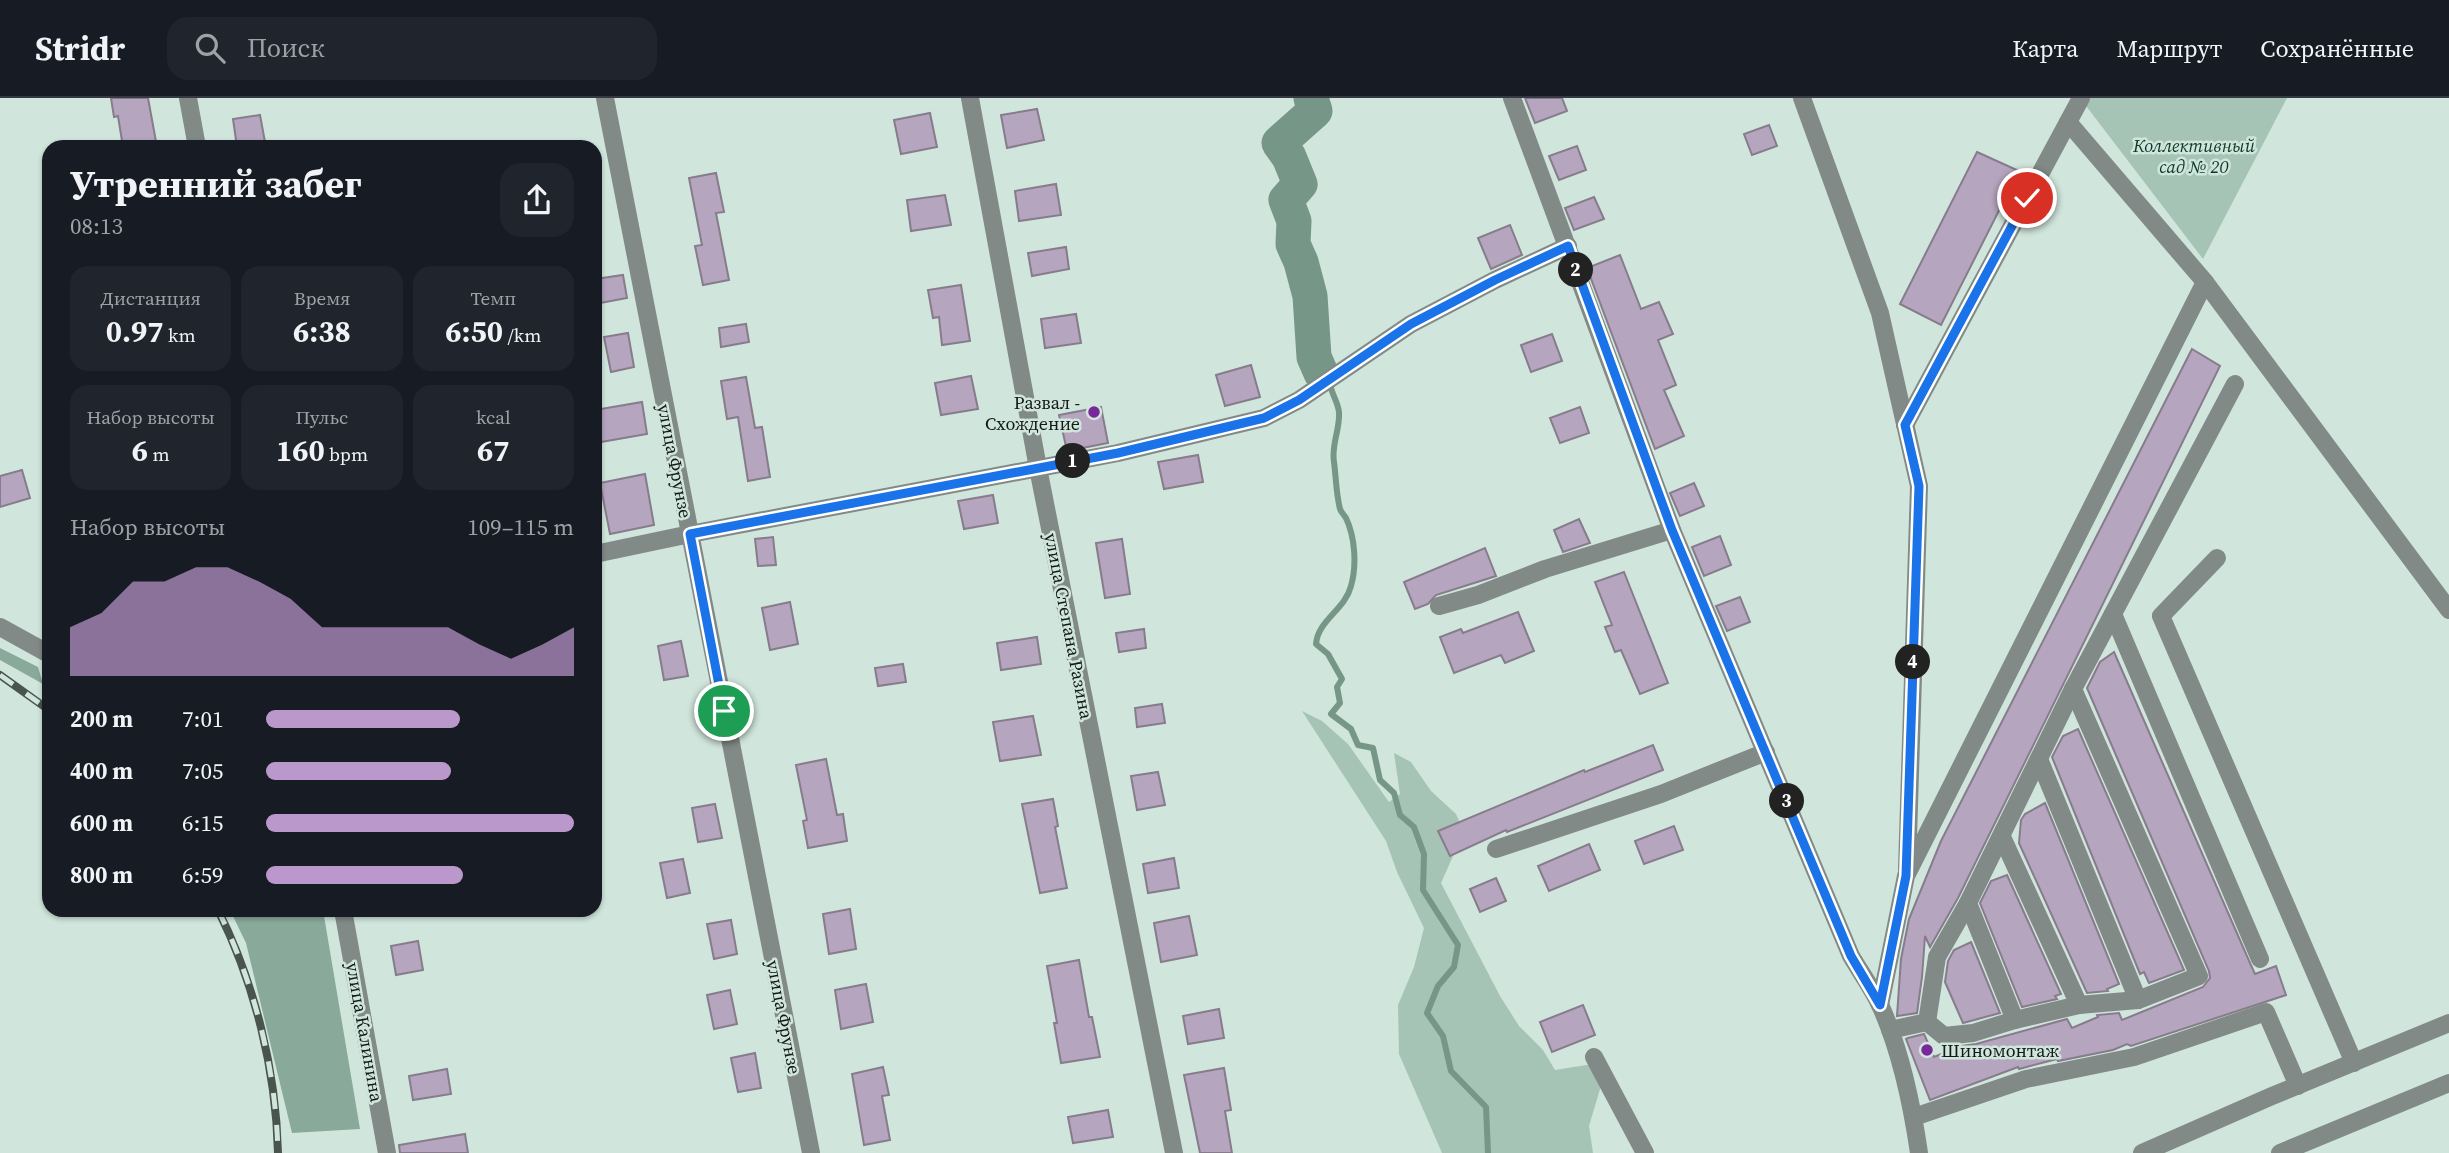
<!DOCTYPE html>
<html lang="ru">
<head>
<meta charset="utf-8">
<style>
  body { margin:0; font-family:"Source Serif 4",serif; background:#20242c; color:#f1f3f6; height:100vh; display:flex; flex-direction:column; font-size:26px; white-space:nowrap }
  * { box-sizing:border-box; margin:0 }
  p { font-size:23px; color:#9ea1a6 }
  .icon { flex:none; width:38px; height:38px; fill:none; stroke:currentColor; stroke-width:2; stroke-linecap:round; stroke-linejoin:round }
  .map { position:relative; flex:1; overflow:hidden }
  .panel { position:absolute; left:42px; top:42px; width:560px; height:777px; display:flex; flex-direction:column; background:#171b24; border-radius:21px; box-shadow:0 2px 5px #0004 }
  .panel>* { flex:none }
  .pin { position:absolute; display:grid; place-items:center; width:60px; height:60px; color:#fff; margin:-30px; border:4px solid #fff; border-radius:50%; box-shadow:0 2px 7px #0007 }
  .km { position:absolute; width:35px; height:35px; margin:-18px; border-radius:50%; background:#222; color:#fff; font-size:19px; line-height:35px; text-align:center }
  .round { display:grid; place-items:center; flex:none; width:74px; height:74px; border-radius:21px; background:#20242c }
  .headline { display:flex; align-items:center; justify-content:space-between; height:119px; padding:0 28px }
  h1 { font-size:38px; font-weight:700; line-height:52px }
  .stats { display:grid; grid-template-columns:repeat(3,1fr); gap:10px; height:119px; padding:7px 28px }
  .stats div { display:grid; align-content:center; border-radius:18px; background:#20242c; text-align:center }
  .stats b { font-size:30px; font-weight:700 }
  .stats small { font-size:19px; font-weight:400 }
  .stats p { font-size:19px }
  .chart { height:196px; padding:14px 28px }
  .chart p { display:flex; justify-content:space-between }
  .chart svg { width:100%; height:126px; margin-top:7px; fill:#bb98cc; opacity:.7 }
  ul { padding:0 28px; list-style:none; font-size:23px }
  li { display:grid; grid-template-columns:112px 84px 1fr; align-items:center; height:52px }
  li i { height:18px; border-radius:9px; background:#bb98cc }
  header { display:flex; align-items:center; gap:42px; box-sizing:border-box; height:98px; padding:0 35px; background:#171b24; border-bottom:2px solid #363941 }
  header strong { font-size:33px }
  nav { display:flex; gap:38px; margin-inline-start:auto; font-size:24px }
  .search { width:490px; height:63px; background:#20242c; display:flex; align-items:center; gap:18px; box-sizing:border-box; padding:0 24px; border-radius:21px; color:#9ea1a6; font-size:26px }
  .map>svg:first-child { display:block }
  .green { fill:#a6c4b6 }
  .forest { fill:#89aa9b }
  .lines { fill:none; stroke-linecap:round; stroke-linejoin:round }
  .stream { stroke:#769687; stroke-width:6 }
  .river { stroke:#769687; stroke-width:35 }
  .building { fill:#b6a5bf; stroke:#867c8b; stroke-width:2 }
  .minor { stroke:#818a86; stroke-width:18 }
  .rail-casing { stroke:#49544f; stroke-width:8 }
  .rail { stroke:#d0e5db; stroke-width:5; stroke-dasharray:16; stroke-linecap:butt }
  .route-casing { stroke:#fff; stroke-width:14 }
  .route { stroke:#1a73e8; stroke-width:9 }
  .poi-dot { fill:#782898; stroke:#d0e5db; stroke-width:2.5 }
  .labels { text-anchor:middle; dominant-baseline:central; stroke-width:5; stroke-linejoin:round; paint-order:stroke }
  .park-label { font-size:18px; font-style:italic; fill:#0a3929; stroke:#d0e5db }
  .poi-label { font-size:18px; fill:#121916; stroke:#d0e5db; text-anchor:end }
  .street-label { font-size:18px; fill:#121916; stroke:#d0e5db }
</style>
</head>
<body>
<header>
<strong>Stridr</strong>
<div class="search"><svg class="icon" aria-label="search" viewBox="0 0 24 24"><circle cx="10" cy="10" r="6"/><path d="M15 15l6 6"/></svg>Поиск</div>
<nav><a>Карта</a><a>Маршрут</a><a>Сохранённые</a></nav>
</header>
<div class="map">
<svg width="2449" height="1055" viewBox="0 0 2449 1055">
  <rect width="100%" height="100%" fill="#d0e5db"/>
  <g class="green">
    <path d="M 2080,0 L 2287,0 L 2203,161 Z"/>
    <path d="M 1302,613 L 1322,623 L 1348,646 L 1389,704 L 1400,696 L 1394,655 L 1411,664 L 1431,693 L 1456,716 L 1466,739 L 1453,758 L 1441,785 L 1500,898 L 1519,928 L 1543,952 L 1555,972 L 1599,965 L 1603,981 L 1589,1028 L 1593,1055 L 1442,1055 L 1399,956 L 1398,907 L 1414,869 L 1424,830 L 1397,774 L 1386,743 Z"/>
  </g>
  <g class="forest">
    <path d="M 0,550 L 38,569 L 43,586 L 0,562 Z"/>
    <path d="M 230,812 L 323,812 L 360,1031 L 292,1035 L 246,845 Z"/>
  </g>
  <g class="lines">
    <path class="stream" d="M 1331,290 C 1333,298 1339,307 1339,315 C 1340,331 1331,348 1334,364 C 1336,379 1336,395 1340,411 C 1341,414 1344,417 1346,420 C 1355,439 1357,467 1351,488 C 1345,512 1318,522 1316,546 L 1328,556 L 1342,581 L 1337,589 L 1340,605 L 1331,616 L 1351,631 L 1358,647 L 1373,650 L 1380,682 L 1394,695 L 1400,717 L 1414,729 L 1424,756 L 1423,792 L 1458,847 L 1454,869 L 1438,888 L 1427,915 L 1443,938 L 1451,973 L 1486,1009 L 1488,1055"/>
    <path class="river" d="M 1311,0 L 1315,13 L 1279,45 L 1289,59 L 1300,86 L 1286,102 L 1294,123 L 1293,146 L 1301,164 L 1310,198 L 1314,259 L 1321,275"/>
  </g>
  <g class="building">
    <path d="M 111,0 L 148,0 L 157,49 L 123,49 L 118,18 L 114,19 Z"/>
    <path d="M 1525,0 L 1562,0 L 1567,13 L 1535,25 Z"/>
    <path d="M 1037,11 L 1044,42 L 1007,50 L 1001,17 Z"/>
    <path d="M 930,15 L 937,49 L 901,56 L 894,22 Z"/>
    <path d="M 260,17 L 265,44 L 237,49 L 233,21 Z"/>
    <path d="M 1769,27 L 1777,48 L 1752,57 L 1744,36 Z"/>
    <path d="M 1577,48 L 1586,72 L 1559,82 L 1549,58 Z"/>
    <path d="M 1977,54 L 2019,73 L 1941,227 L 1900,206 Z"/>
    <path d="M 716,75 L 724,114 L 716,115 L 729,182 L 703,187 L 695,148 L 702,147 L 689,80 Z"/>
    <path d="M 1056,86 L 1061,117 L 1019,123 L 1015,93 Z"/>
    <path d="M 945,97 L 951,127 L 911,133 L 907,102 Z"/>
    <path d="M 1594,99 L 1604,121 L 1574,132 L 1565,110 Z"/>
    <path d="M 1510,127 L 1522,157 L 1491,171 L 1478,140 Z"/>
    <path d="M 1066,149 L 1069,171 L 1032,178 L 1028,155 Z"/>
    <path d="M 1620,157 L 1641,211 L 1659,204 L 1673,236 L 1658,242 L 1676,287 L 1664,292 L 1684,338 L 1655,351 L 1587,170 Z"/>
    <path d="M 623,177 L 627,200 L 595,206 L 595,181 Z"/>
    <path d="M 961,187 L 970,243 L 942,247 L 939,219 L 933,220 L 928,192 Z"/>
    <path d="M 1076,216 L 1081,245 L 1045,250 L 1041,221 Z"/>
    <path d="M 746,226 L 749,244 L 721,249 L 719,230 Z"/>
    <path d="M 628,235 L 634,269 L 611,274 L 604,239 Z"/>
    <path d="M 1552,236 L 1562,263 L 1531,274 L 1521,247 Z"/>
    <path d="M 2192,251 L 2220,268 L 1958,800 L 1930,849 L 1925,838 L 1922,879 L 1917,915 L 1897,918 L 1901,861 L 1909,821 L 1941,743 Z"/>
    <path d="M 1251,267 L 1260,299 L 1225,308 L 1216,277 Z"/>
    <path d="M 971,278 L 978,311 L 941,317 L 935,285 Z"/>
    <path d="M 746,279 L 755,330 L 762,329 L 770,379 L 748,383 L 738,319 L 727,321 L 721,283 Z"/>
    <path d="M 642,304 L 647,336 L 601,344 L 595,312 Z"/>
    <path d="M 1101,309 L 1108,345 L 1067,353 L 1059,317 Z"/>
    <path d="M 1580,309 L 1589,335 L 1560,345 L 1550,320 Z"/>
    <path d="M 1198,357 L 1203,384 L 1164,391 L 1158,364 Z"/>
    <path d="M 22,372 L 30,400 L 0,409 L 0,378 Z"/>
    <path d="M 645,376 L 654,427 L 610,436 L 600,385 Z"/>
    <path d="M 1694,385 L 1704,408 L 1680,418 L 1670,395 Z"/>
    <path d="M 993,397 L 998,425 L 964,431 L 958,403 Z"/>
    <path d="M 1579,421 L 1590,445 L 1563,454 L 1554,432 Z"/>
    <path d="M 1720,438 L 1731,467 L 1704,478 L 1692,449 Z"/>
    <path d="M 773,439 L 776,467 L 758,468 L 755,441 Z"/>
    <path d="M 1122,441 L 1130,496 L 1105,500 L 1096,445 Z"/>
    <path d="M 1485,450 L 1496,478 L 1436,497 L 1428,506 L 1415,511 L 1404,484 Z"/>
    <path d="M 1624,474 L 1668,585 L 1640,596 L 1621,552 L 1615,554 L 1605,529 L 1612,527 L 1595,484 Z"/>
    <path d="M 1740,499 L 1750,524 L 1727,533 L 1716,508 Z"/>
    <path d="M 790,504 L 798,546 L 770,552 L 762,510 Z"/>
    <path d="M 1518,514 L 1534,553 L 1505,565 L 1501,557 L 1454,575 L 1440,539 L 1461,531 L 1463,535 Z"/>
    <path d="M 1144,531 L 1146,550 L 1119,554 L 1116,535 Z"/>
    <path d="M 1037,539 L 1041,566 L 1001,572 L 997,545 Z"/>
    <path d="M 681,543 L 688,578 L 664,582 L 658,548 Z"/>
    <path d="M 2114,554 L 2250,865 L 2255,876 L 2276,868 L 2286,897 L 2131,948 L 2127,946 L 2113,952 L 2058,963 L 2057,961 L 2019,971 L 2018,969 L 1930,1002 L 1906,941 L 1908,940 L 1924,936 L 1934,959 L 1961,948 L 1976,946 L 2067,921 L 2072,930 L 2098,919 L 2097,917 L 2119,915 L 2122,922 L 2203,889 L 2210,880 L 2209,873 L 2087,590 L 2100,564 Z"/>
    <path d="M 903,566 L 906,584 L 878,588 L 875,570 Z"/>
    <path d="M 1162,606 L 1165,625 L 1137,629 L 1135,610 Z"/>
    <path d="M 1033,618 L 1041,657 L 1000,663 L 993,624 Z"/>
    <path d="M 2078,631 L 2184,872 L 2149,885 L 2144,874 L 2140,876 L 2052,659 L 2063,638 Z"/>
    <path d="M 1653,647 L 1663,672 L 1507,734 L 1506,732 L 1450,758 L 1438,733 L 1584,672 L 1585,674 Z"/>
    <path d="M 826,661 L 837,717 L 843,716 L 847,743 L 808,750 L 803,723 L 807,722 L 796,667 Z"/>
    <path d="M 1158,674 L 1165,707 L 1137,712 L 1131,678 Z"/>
    <path d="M 1053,701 L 1058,728 L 1055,729 L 1067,790 L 1040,795 L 1022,706 Z"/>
    <path d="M 2045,705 L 2119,886 L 2107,891 L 2108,893 L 2087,895 L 2019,745 L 2021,722 L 2025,716 Z"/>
    <path d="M 715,706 L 722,740 L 698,744 L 692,710 Z"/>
    <path d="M 1674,728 L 1683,752 L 1644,766 L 1635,743 Z"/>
    <path d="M 1589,746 L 1600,772 L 1549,793 L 1538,768 Z"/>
    <path d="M 1174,760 L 1179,790 L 1148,795 L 1143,766 Z"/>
    <path d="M 683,761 L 690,795 L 667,800 L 660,765 Z"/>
    <path d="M 2007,777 L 2061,896 L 2055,898 L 2057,901 L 2022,909 L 1980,805 L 1991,783 Z"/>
    <path d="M 1496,780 L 1506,803 L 1480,814 L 1470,791 Z"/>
    <path d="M 850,811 L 856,851 L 829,856 L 823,816 Z"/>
    <path d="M 1189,818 L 1197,857 L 1161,864 L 1154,825 Z"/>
    <path d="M 731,822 L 737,856 L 714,861 L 707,826 Z"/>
    <path d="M 418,843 L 423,872 L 396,877 L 391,848 Z"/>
    <path d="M 1971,844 L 2000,915 L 1963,925 L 1945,884 L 1948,863 L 1954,852 Z"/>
    <path d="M 1079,862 L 1089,919 L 1092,919 L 1100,959 L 1061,965 L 1054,925 L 1057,925 L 1047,868 Z"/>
    <path d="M 866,886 L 873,924 L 841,931 L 835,892 Z"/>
    <path d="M 730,892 L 737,926 L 714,931 L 707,897 Z"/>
    <path d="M 1583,907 L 1595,937 L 1552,954 L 1540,924 Z"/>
    <path d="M 1219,911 L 1224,940 L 1188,946 L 1183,918 Z"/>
    <path d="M 755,955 L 761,990 L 738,994 L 731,960 Z"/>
    <path d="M 883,969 L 889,997 L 882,998 L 890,1042 L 864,1047 L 852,976 Z"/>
    <path d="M 1224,970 L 1231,1012 L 1225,1013 L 1232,1055 L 1200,1055 L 1184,977 Z"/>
    <path d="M 447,971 L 451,996 L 413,1002 L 409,978 Z"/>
    <path d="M 1108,1012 L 1113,1039 L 1073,1045 L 1068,1019 Z"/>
    <path d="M 465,1036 L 468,1055 L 400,1055 L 399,1047 Z"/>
  </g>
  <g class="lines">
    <g class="minor">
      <path d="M 188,0 L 197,49"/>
      <path d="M 605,0 L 811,1055"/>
      <path d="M 970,0 L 1038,370 L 1174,1055"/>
      <path d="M 1512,0 L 1672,432 L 1851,858 C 1861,875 1873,891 1881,909 C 1901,954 1912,1007 1919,1055"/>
      <path d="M 1802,0 L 1880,215 L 1919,388 L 1907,771"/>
      <path d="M 2068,24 L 2205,184 L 2449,512"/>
      <path d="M 1905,327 L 2081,0"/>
      <path d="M 595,456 L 690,436 L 1118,355 L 1264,320 L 1299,302 L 1411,226 L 1495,182 L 1568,148"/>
      <path d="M 2217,460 L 2161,518 L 2354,965"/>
      <path d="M 1439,508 L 1478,497 L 1545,471 L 1672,432"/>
      <path d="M 2113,516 L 2260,861"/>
      <path d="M 0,529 L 49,556"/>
      <path d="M 2039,661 L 2138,902"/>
      <path d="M 2002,739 L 2079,907"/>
      <path d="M 1496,751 L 1661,696 L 1766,654"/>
      <path d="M 1968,805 L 2015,922"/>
      <path d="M 343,812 L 387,1055"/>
      <path d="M 1880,907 L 1906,778 L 2205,184"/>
      <path d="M 1927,924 L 1944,938 L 1973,935 L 2015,922 L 2079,907 L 2138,902 L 2199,878 L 2073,591"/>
      <path d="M 1890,932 L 1927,924 L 1937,859 L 1968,805 L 2073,591 L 2235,286"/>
      <path d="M 1594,959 L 1645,1055"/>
      <path d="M 1914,1019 L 2026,981 L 2134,959 L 2266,914 L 2298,988"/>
      <path d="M 2142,1055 L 2272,998 L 2449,925"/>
      <path d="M 2280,1055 L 2449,985"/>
    </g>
    <g class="rail-casing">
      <g id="rail">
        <path d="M 0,577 L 49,612"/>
        <path d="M 218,812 C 255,886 276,972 278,1055"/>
      </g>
    </g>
    <use href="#rail" class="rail"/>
  </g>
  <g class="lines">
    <g class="route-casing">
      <path id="route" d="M 724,613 L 690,436 L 1118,355 L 1264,320 L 1299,302 L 1411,226 L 1495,182 L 1568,148 L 1672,432 L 1851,858 L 1880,907 L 1906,778 L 1919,388 L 1905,327 L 2027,100"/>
    </g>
    <use href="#route" class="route"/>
  </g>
  <g class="poi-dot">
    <circle cx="1094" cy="314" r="7"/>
    <circle cx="1927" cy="952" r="7"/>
  </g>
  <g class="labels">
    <g class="park-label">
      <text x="2194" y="47">Коллективный<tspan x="2194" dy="21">сад № 20</tspan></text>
    </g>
    <g class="poi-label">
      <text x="1080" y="304">Развал -<tspan x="1080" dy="21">Схождение</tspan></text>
      <text x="1941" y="952" text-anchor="start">Шиномонтаж</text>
    </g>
    <g class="street-label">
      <text transform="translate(675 363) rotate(79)">улица Фрунзе</text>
      <text transform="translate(1069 528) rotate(79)">улица Степана Разина</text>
      <text transform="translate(784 919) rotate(79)">улица Фрунзе</text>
      <text transform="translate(365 934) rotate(80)">улица Калинина</text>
    </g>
  </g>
</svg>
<div class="pin" style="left:724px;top:613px;background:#1e9e55"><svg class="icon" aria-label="arrive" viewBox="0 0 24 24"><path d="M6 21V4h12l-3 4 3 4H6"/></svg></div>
<div class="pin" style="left:2027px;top:100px;background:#d93025"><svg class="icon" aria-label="check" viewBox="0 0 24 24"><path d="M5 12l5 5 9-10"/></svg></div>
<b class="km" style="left:1073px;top:363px">1</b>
<b class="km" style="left:1576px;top:172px">2</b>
<b class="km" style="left:1787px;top:703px">3</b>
<b class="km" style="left:1913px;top:564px">4</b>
<section class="panel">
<div class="headline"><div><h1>Утренний забег</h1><p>08:13</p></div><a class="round"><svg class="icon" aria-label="share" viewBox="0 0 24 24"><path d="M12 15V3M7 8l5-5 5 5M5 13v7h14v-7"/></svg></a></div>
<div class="stats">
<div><p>Дистанция</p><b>0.97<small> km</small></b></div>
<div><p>Время</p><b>6:38</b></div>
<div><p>Темп</p><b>6:50<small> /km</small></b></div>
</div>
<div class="stats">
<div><p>Набор высоты</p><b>6<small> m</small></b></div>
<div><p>Пульс</p><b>160<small> bpm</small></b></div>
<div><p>kcal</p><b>67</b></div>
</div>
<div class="chart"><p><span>Набор высоты</span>109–115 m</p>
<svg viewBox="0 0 160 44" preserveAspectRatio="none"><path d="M0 44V27L10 22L20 11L30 11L40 6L50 6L60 11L70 17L80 27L90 27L100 27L110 27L120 27L130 33L140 38L150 33L160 27V44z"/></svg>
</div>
<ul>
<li><b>200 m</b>7:01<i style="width:63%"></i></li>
<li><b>400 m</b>7:05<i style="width:60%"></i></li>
<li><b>600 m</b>6:15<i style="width:100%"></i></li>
<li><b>800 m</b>6:59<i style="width:64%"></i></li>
</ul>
</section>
</div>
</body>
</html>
